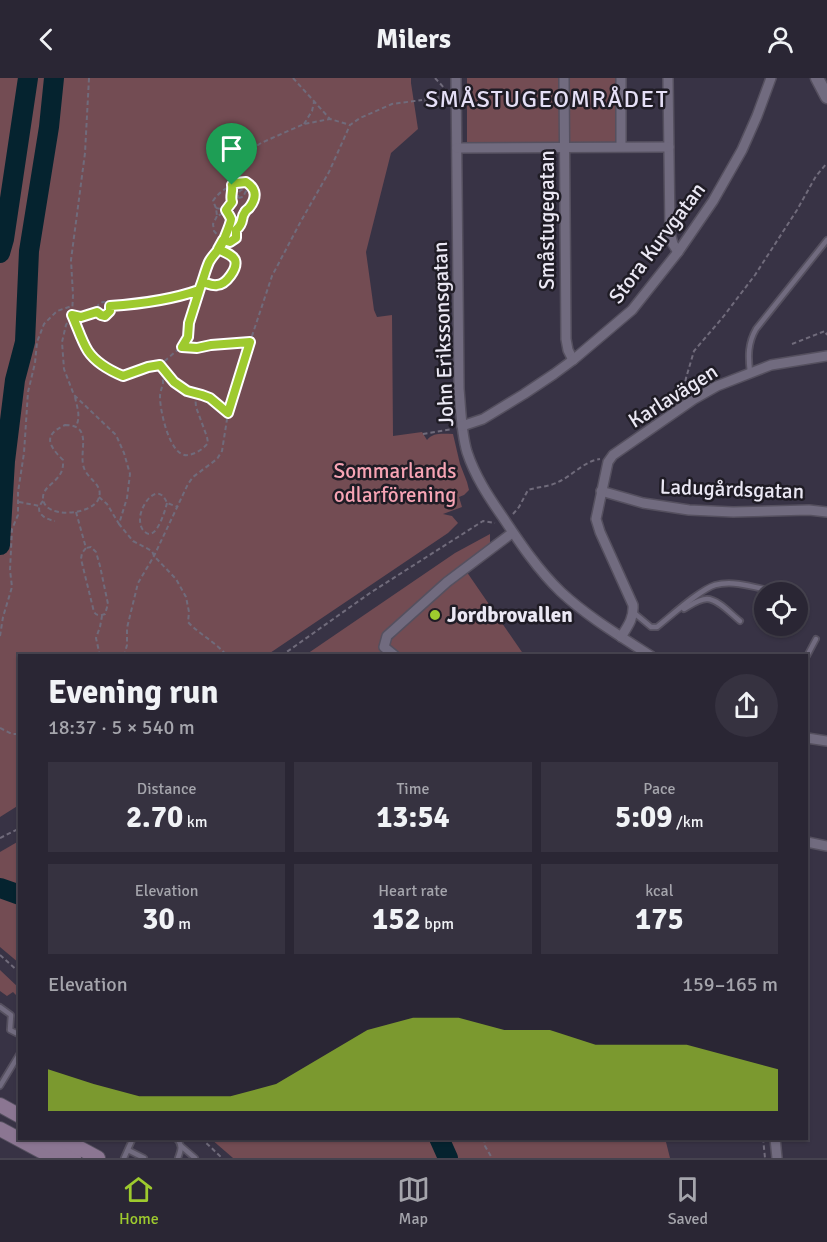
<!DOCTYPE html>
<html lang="en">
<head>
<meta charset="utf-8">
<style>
  body { margin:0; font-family:Signika,sans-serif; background:#363240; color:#f1f3f6; height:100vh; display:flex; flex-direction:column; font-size:22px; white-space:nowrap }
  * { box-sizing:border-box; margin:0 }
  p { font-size:20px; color:#a5a5ac }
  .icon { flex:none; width:33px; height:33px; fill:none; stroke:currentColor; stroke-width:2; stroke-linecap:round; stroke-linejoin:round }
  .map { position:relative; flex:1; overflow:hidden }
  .sheet { position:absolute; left:18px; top:576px; width:790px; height:486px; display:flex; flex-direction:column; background:#2a2634; border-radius:0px; box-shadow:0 2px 4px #0004,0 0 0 2px #46434f }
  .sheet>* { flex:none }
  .buttons { position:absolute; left:754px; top:504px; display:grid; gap:12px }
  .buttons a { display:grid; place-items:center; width:54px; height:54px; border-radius:50%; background:#2a2634; box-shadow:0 2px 4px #0004,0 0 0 2px #46434f; font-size:30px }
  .pin { position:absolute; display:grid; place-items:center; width:51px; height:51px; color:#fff; margin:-62px -26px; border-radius:50% 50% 50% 0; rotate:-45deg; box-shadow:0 0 6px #0007 }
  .pin .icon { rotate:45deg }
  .round { display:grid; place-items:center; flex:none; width:63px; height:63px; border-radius:32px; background:#363240 }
  .head { display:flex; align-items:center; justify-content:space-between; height:102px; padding:0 30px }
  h1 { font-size:33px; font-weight:800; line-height:45px }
  .figures { display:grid; grid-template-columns:repeat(3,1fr); gap:9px; height:102px; padding:6px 30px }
  .figures div { display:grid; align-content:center; border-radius:0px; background:#363240; text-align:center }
  .figures b { font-size:30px; font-weight:800 }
  .figures small { font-size:16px; font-weight:400 }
  .figures p { font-size:16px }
  .chart { height:168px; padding:12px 30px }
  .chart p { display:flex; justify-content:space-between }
  .chart svg { width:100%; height:108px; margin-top:6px; fill:#9eca2e; opacity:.7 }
  header { display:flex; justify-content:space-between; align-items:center; height:78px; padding:0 30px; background:#2a2634; font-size:27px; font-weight:800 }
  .tabs { display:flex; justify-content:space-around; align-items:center; height:84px; border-top:2px solid #46434f; background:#2a2634; font-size:16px; color:#a5a5ac }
  .tabs a { display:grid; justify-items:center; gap:3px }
  .tabs .current { color:#9eca2e }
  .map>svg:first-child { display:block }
  .green { fill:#734c53 }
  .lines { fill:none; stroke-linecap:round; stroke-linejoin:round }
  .river { stroke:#05232f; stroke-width:20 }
  .service-casing { stroke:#55505f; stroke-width:8 }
  .minor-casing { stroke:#55505f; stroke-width:12 }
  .tertiary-casing { stroke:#55505f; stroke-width:15 }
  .secondary-casing { stroke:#55505f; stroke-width:16 }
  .path { stroke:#706b7b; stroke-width:2; stroke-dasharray:4.5 3; stroke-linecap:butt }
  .service { stroke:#716b7f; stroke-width:4.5 }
  .minor { stroke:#716b7f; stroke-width:9 }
  .tertiary { stroke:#716b7f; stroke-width:12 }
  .secondary { stroke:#8b7692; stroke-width:14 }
  .route-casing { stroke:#fff; stroke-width:12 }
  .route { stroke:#9eca2e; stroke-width:8 }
  .poi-dot { fill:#9eca2e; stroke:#1f1c25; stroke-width:2 }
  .labels { text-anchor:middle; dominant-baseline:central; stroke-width:5; stroke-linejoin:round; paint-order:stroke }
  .street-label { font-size:21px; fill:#ebe8f4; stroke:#1f1c25 }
  .park-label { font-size:21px; fill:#f7a4b4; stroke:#1f1c25 }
  .poi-label { font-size:21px; font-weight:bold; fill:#ebe8f4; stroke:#1f1c25; text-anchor:start }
  .quarter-label { font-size:24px; letter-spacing:1.5px; fill:#e5dff6; stroke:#1f1c25 }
</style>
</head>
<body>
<header><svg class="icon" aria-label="back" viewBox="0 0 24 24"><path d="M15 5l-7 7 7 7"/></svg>Milers<svg class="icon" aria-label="person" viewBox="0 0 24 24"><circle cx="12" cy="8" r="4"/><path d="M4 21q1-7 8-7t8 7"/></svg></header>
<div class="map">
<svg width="827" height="1080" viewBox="0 0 827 1080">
  <rect width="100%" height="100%" fill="#383345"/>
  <g class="green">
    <path d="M 0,0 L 411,0 L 411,5 L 418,51 L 391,75 L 366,174 L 371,210 L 374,232 L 377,239 L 392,237 L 393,358 L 422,354 L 427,362 C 433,354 444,356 453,356 L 460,386 L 467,404 L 469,412 L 464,417 L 459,419 L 462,429 L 443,436 L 452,438 L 458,445 L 448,455 L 267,577 L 20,578 L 19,727 L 0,739 Z"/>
    <path d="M 467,0 L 618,0 L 619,65 L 467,65 Z"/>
    <path d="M 490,456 L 490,467 L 462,487 L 524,577 L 304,578 L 455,475 Z"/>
    <path d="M 19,763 L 19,885 L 0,869 L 0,774 Z"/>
    <path d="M 0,892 L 19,910 L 19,920 L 13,914 L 7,918 L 0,913 Z"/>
    <path d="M 665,1060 L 670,1080 L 233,1080 L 211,1061 Z"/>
  </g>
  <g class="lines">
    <g class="river">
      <path d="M 0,175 L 4,161 L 28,0"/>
      <path d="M 0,467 L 5,383 L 15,302 L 25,264 L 29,173 L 49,49 L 54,0"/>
      <path d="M 0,810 L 20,817"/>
      <path d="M 439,1060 L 448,1080"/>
    </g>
    <g class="service-casing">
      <g id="service">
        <path d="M 428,22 L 456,22"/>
        <path d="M 750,294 C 748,278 748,265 756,251 L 827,162"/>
        <path d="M 684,531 C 691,527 699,521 707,521 C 718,521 731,536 740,543"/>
        <path d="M 633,534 L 651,549 L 657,549 C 671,538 699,512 715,507 C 733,502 754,509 772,513"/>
        <path d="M 807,578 L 816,561"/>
        <path d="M 0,929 L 11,937 L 10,952 L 20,957"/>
        <path d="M 0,1008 L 20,975"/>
        <path d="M 176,1060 C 183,1067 181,1072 178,1080"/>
        <path d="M 181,1068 L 195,1080"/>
        <path d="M 128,1072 L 144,1080"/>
        <path d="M 124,1080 L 133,1060"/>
      </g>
    </g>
    <g class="minor-casing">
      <g id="minor">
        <path d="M 456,0 L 459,311 C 461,332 461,354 467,374 C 475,398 488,418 502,438 C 520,465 538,492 561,514 C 588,539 620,558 651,578"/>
        <path d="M 564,0 L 566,261 L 568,272 L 573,282"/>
        <path d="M 621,0 L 621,68"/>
        <path d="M 668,0 L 670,155 L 673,166 L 678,174"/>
        <path d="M 457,70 L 669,69"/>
        <path d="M 462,348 L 483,341 L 524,316 L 554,296 L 573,282 L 632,232 L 678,174 L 713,123 L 742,72 L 757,38 L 771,0"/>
        <path d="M 601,413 L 643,425 L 689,432 L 733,434 L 809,432 L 827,434"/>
        <path d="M 621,559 C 628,548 634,540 633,527 L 600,454 L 596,441 L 608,384 L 613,377 L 694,321 L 717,308 L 771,287 L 827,278"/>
        <path d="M 395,578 L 384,569 L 387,558 L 447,504 L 512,455"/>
        <path d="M 807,660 L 827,663"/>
        <path d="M 807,764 L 827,768"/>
        <path d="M 775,1060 L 777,1080"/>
      </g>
    </g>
    <g class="tertiary-casing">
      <path id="tertiary" d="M 817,0 L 827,19"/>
    </g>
    <g class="secondary-casing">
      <g id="secondary">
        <path d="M 0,1027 L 20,1038"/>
        <path d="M 0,1051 L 54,1080"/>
        <path d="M 38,1060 L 74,1080"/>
        <path d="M 61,1060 L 98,1080"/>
      </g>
    </g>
    <g class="path">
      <path d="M 89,0 L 85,75 L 71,182 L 73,217 L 72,237 L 66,247 L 62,264 L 64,291 L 74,317 L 116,357 L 124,375 L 130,396 L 127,420 L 119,446 L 133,463 L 152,473 L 154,478 L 176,501 L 186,519 L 189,534 L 188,544 C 200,557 216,564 227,578"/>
      <path d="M 293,0 L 330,41 L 350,47"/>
      <path d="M 435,0 L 447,13"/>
      <path d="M 304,46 L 312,33 L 314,24"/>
      <path d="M 232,124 L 238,120 L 243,119 L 246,113 L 244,112 C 239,111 238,116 238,120"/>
      <path d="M 216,130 L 213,123 C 220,112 233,105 246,104 L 254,109 C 256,120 250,127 244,135 L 242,145 L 236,151 L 235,160 C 228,168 220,160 214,153 L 213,146 L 217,138"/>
      <path d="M 216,130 L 226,132 L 224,135 L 217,138 Z"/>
      <path d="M 203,204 C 207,205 212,208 217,207 C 227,207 241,186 232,178 C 228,175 223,173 218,171"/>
      <circle cx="104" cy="231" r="7"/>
      <path d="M 110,229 L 182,218 L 199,212 L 210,184 L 222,167 L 231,143 L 230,139 L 226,132 L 232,124 L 230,119 L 234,99 L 245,80 L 252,71 L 261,65 L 304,46 L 330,41"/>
      <path d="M 72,237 C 77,248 82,263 88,273 C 96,284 111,293 123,298 L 148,289 L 160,287 L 181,269 L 188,259 L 189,245 L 199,212"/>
      <path d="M 72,237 L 81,239 L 97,234"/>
      <path d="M 792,266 L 825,253 L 827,257"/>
      <path d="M 181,269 L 197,270 L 211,267 L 250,264"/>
      <path d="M 195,316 L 196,329 L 207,359 L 208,365 C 203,371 196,376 188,377 C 170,380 160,333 160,319 C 160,314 162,310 163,305 C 163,299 161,293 160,287 C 170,299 179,311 195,316 C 209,317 218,326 228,335"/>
      <path d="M 683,318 L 686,300 L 694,273 L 723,239 L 755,197 L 797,132 L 816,98 L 827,85"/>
      <path d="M 75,319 C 77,329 81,339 76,348"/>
      <path d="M 65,347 C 94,347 78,374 84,390 C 88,402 105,407 98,422 C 90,437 45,441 43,421 C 42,405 65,405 63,382 C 48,367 43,357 65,347 Z"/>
      <path d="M 423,356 L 452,351"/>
      <path d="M 99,419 L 107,426 L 119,446"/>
      <path d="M 43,423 C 33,434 44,441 55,443"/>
      <path d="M 19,424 L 40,428"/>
      <path d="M 167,425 C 165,433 156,464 145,454 C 141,451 140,446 140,441 C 140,427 158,402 167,425 L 178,429"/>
      <path d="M 76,434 L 86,470 L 82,475 L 81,481 L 94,534 C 97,538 100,538 105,536 L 108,526 L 100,488 L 96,474 L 91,469 L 86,470"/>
      <path d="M 513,436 L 519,429 L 528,412 C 537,409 547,409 556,405 C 571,399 584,383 600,381"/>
      <path d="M 0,558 L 3,539 L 12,509 L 10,492 L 12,451 L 18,437 L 18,414 L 24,375 L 28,314 L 35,285 L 37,264 L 44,246 L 57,233 L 72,228"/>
      <path d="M 100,578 L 96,560 L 100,549 L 102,538"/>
      <path d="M 124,578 L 127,567 L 127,550 L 138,505 L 154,478 L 188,406 L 193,399 L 217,381 L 222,373 L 228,335 L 250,264 L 272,198 L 301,143 L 329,94 L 350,47 L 360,40 L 392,26 L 422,22"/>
      <path d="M 281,578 L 370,515 L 483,443 L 495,445"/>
      <path d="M 0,650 L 12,656 L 20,656"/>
      <path d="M 0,760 L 20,750"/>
      <path d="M 0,877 L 20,895"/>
      <path d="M 201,1060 L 222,1080"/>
      <path d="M 484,1060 L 485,1068 L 492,1080"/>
      <path d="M 763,1060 L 765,1080"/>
    </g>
    <use href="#service" class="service"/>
    <use href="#minor" class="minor"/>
    <use href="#tertiary" class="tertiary"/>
    <use href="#secondary" class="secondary"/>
  </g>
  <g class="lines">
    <g class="route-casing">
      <path id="route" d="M 232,107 C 233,114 230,118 232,124 L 226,132 C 227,134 230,138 231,141 C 231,145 223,164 221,168 C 217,174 212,178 209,184 C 205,193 203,203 199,212 C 171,222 140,226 110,228 L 110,233 L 105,238 L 101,237 L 97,234 L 81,239 L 72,237 C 77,248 82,264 88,273 C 96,285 111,293 123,298 L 148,289 L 160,287 L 174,304 L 187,313 L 202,317 L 210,320 L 228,335 L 250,264 L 211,267 L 197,270 L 182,269 L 188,259 L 189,245 L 202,204 C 207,205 212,208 217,207 C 226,207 238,190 235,182 C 232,176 224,174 218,171 L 223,162 L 230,164 L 236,160 L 236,152 C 245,144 240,141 245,134 C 246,132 248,131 249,130 C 257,120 257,111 246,104 L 236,105 L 232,107"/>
    </g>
    <use href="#route" class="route"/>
  </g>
  <circle class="poi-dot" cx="435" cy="537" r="6"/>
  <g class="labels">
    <g class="street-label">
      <text transform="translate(547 142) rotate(-90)">Småstugegatan</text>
      <text transform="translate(657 165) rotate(-53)">Stora Kurvgatan</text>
      <text transform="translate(443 256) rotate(-92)">John Erikssonsgatan</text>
      <text transform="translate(673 318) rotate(-32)">Karlavägen</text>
      <text transform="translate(732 411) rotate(2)">Ladugårdsgatan</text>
    </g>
    <g class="park-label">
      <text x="395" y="393">Sommarlands<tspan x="395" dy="24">odlarförening</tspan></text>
    </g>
    <g class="poi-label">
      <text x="447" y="537">Jordbrovallen</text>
    </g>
    <g class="quarter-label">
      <text x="547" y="21">SMÅSTUGEOMRÅDET</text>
    </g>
  </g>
</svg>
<div class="buttons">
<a><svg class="icon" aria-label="locate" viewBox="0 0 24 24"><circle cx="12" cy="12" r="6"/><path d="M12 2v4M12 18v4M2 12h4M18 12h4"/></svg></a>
</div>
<div class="pin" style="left:232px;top:107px;background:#1e9e55"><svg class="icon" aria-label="arrive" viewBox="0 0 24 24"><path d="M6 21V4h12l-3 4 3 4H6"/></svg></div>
<section class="sheet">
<div class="head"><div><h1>Evening run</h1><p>18:37 · 5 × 540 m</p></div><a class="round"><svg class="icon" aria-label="share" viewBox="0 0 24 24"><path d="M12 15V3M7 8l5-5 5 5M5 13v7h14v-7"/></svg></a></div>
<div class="figures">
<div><p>Distance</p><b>2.70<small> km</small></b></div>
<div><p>Time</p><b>13:54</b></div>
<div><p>Pace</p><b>5:09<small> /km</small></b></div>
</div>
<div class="figures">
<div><p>Elevation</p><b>30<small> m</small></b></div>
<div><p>Heart rate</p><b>152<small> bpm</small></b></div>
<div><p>kcal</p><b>175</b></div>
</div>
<div class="chart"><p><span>Elevation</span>159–165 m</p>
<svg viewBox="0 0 160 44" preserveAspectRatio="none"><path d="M0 44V27L10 33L20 38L30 38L40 38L50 33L60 22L70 11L80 6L90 6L100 11L110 11L120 17L130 17L140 17L150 22L160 27V44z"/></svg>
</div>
</section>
</div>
<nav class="tabs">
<a class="current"><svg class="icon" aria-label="home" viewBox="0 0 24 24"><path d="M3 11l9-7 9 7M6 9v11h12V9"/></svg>Home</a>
<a><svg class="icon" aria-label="map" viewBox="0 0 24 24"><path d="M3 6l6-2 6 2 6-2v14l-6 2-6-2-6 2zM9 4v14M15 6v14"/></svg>Map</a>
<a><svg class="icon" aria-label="saved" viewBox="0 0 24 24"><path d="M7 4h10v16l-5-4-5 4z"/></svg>Saved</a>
</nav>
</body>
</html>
